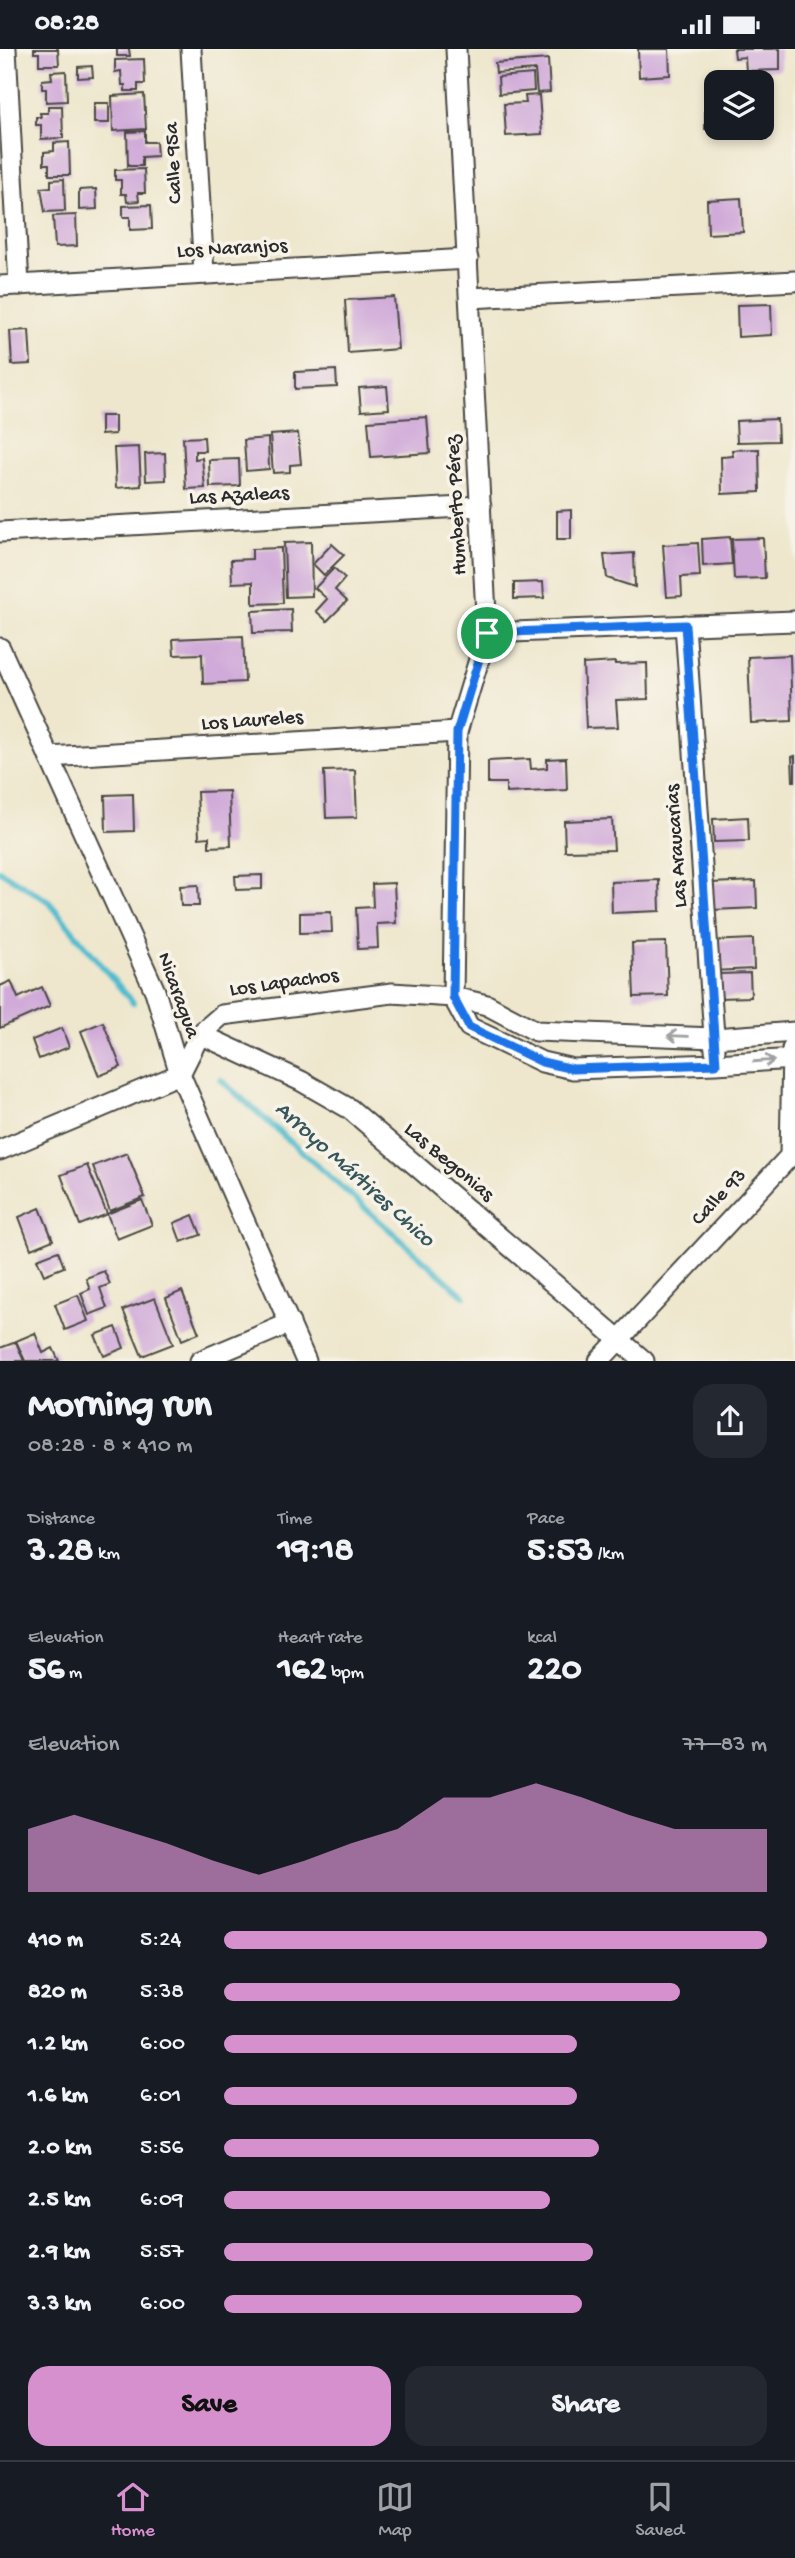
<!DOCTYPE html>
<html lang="en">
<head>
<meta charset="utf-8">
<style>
  body { margin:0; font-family:"Gochi Hand",sans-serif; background:#242831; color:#f1f3f6; height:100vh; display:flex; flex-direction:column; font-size:26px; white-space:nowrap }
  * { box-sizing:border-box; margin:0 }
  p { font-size:23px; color:#9ea1a6 }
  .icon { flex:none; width:38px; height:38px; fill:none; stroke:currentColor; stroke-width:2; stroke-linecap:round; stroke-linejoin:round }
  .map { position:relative; height:1312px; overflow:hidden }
  .panel { display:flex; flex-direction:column; background:#171b24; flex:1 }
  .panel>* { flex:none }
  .tools { position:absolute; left:704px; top:21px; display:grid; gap:14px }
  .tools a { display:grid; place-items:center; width:70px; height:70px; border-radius:14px; background:#171b24; box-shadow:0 4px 10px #0003; font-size:35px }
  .pin { position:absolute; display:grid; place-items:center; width:60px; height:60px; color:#fff; margin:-30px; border:4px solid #fff; border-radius:50%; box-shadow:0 2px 7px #0007 }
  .round { display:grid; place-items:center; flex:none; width:74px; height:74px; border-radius:21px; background:#242831 }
  .summary { display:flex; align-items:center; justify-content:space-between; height:119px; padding:0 28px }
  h1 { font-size:38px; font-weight:800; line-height:52px }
  .stats { display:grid; grid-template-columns:repeat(3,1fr); gap:10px; height:119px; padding:7px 28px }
  .stats div { display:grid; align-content:center }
  .stats b { font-size:35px; font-weight:800 }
  .stats small { font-size:19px; font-weight:400 }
  .stats p { font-size:19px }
  .chart { height:196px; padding:14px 28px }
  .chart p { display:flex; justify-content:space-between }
  .chart svg { width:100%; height:126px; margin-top:7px; fill:#d690ce; opacity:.7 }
  .action { display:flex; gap:14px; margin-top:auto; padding:14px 28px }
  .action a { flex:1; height:80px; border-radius:21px; background:#d690ce; color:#111; font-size:28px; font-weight:800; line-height:80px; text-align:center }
  .action a+a { background:#242831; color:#f1f3f6 }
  ul { padding:0 28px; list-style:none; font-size:23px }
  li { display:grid; grid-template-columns:112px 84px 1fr; align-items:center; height:52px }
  li i { height:18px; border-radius:9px; background:#d690ce }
  .status { display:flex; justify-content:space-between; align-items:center; height:49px; padding:0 35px; background:#171b24; direction:ltr }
  .status svg { height:19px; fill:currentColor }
  .dock { display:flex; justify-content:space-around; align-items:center; height:98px; border-top:2px solid #363941; background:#171b24; font-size:19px; color:#9ea1a6 }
  .dock a { display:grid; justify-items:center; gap:4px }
  .dock .selected { color:#d690ce }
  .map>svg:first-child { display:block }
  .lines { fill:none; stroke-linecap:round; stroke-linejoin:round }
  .stream { stroke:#50bbcd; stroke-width:6 }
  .building { fill:#d0aad9 }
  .minor-casing { stroke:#484743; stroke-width:23 }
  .minor { stroke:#fff; stroke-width:19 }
  .oneway { stroke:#a0a0a0 }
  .route-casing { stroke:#fff; stroke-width:14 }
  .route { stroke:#1a73e8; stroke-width:9 }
  .labels { text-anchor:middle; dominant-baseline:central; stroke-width:7; stroke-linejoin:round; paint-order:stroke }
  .street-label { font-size:21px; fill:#2b2b2b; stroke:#f7f3e8 }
  .water-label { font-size:23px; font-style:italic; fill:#36565c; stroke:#f7f3e8 }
</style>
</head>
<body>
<div class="status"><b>08:28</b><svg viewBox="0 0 49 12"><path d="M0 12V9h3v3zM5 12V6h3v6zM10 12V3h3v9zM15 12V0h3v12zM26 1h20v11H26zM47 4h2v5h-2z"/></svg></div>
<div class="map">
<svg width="795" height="1312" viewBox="0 0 795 1312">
  <rect width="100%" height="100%" fill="#f7f3e8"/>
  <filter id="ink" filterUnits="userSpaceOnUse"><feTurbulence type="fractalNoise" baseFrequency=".0143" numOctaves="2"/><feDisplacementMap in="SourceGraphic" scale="14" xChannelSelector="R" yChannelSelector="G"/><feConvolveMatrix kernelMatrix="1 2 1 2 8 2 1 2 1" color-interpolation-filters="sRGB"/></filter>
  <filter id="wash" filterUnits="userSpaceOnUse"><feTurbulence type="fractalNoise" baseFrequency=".00686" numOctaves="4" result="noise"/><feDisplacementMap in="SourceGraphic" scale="28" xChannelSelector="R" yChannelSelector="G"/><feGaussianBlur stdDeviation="1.57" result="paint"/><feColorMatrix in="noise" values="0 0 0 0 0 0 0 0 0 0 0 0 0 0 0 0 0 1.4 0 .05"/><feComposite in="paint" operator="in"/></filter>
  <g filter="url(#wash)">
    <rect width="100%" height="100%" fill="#eee7cd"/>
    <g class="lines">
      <g class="stream">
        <path d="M 0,822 L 48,852 L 133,954"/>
        <path d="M 221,1031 L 464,1247"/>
      </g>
    </g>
    <g id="blocks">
      <g class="building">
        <path d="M 34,0 L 58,0 L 59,16 L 39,16 L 39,4 L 34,4 Z"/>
        <path d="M 117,0 L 129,0 L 130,7 L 117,7 Z"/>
        <path d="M 638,0 L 669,0 L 670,26 L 639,28 Z"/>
        <path d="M 734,0 L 780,0 L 780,21 L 746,22 L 745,8 L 735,9 Z"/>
        <path d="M 144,10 L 145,35 L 138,35 L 138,42 L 125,42 L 125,36 L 122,36 L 121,22 L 115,23 L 115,11 Z"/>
        <path d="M 548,10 L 550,43 L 537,44 L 535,21 L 496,24 L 495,14 Z"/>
        <path d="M 92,17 L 93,28 L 78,29 L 78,18 Z"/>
        <path d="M 66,22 L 67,52 L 46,53 L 46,40 L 42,40 L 42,31 L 52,30 L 51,23 Z"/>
        <path d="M 533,25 L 534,42 L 499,45 L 498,28 Z"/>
        <path d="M 144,45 L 146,80 L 113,82 L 112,47 Z"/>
        <path d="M 539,46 L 542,85 L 506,87 L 504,55 L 526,54 L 525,47 Z"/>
        <rect x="94" y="54" width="15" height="20"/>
        <rect x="705" y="56" width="11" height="24"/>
        <path d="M 48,57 L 62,57 L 63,89 L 41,90 L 41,76 L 36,76 L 36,68 L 41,68 L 40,64 L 48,64 Z"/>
        <path d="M 145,82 L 145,93 L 156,93 L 157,107 L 142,108 L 142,117 L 128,117 L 127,83 Z"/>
        <path d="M 69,93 L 70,126 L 49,126 L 49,115 L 44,115 L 44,103 L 54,102 L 54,94 Z"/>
        <path d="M 144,120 L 145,144 L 138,144 L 139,152 L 127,153 L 126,145 L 121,145 L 121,131 L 115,131 L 115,121 Z"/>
        <path d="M 64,130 L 65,162 L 45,163 L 41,139 L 51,138 L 51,131 Z"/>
        <path d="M 96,140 L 97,160 L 79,161 L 79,141 Z"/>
        <path d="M 741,149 L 743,183 L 708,185 L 707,151 Z"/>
        <path d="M 151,156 L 152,180 L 130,181 L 130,168 L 123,168 L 123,157 Z"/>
        <path d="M 76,166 L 77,197 L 55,198 L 53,167 Z"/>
        <path d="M 394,248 L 398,300 L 348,304 L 345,251 Z"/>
        <path d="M 771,255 L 772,286 L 738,288 L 737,256 Z"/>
        <path d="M 29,281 L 31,315 L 12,316 L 10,282 Z"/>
        <path d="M 336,321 L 337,338 L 295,340 L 295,323 Z"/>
        <path d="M 387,337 L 389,360 L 361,362 L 359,339 Z"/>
        <path d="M 101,367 L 115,367 L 115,385 L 101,386 Z"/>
        <path d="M 427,368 L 430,404 L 371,408 L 368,372 Z"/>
        <path d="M 777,370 L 778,392 L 737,393 L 736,372 Z"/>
        <path d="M 298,384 L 301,415 L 290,416 L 290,423 L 273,424 L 270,386 Z"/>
        <path d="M 204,388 L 205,402 L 195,402 L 195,410 L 202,409 L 205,439 L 186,440 L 183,389 Z"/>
        <path d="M 268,389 L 269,420 L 246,422 L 244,391 Z"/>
        <path d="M 139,398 L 141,437 L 116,439 L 114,399 Z"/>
        <path d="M 759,400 L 760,443 L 722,445 L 721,408 L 733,407 L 732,401 Z"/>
        <path d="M 165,404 L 166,431 L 146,432 L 145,405 Z"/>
        <path d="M 239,410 L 240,437 L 210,438 L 209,411 Z"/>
        <path d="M 571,461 L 571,490 L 557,490 L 557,462 Z"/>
        <path d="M 730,488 L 732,515 L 703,517 L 702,490 Z"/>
        <path d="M 763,489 L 765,529 L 734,530 L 732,490 Z"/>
        <path d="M 311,493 L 312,547 L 286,548 L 284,494 Z"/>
        <path d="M 698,494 L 700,527 L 681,528 L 682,547 L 667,548 L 663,496 Z"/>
        <path d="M 332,495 L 344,506 L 324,526 L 313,515 Z"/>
        <path d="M 281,499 L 283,554 L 253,555 L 253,533 L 232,534 L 231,511 L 252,510 L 252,500 Z"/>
        <path d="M 634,504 L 635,538 L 607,529 L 604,506 Z"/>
        <path d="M 334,519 L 345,529 L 335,541 L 347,552 L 327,572 L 316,562 L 327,550 L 315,539 Z"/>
        <path d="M 543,533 L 544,549 L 514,550 L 514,534 Z"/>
        <path d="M 291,560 L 292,583 L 253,584 L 252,562 Z"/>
        <path d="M 243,587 L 245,633 L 203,635 L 202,605 L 174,606 L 173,590 Z"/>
        <path d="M 790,606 L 792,672 L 751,674 L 748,608 Z"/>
        <path d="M 615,613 L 615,615 L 647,614 L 648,650 L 616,651 L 618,678 L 586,679 L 583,615 Z"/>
        <path d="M 795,707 L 795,732 L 793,732 L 792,708 Z"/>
        <path d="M 566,709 L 567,741 L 506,744 L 506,734 L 488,734 L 488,712 L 530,710 L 531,720 L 547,719 L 547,710 Z"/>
        <path d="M 355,721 L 357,768 L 326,769 L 324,722 Z"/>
        <path d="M 229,742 L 231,797 L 209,798 L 209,788 L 199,789 L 197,743 Z"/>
        <path d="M 133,745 L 134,782 L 106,783 L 105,746 Z"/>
        <path d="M 748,768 L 749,792 L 714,793 L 713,770 Z"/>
        <path d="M 612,770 L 614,801 L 565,802 L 564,772 Z"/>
        <path d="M 262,826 L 262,840 L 236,841 L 235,827 Z"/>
        <path d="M 659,831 L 660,862 L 612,864 L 611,833 Z"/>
        <path d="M 756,832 L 757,859 L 712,861 L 711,834 Z"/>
        <path d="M 394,834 L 396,874 L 377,875 L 378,899 L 358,900 L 356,859 L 373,858 L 372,835 Z"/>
        <path d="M 198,836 L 199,857 L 181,857 L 180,837 Z"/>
        <path d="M 331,863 L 332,883 L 300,884 L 300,864 Z"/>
        <path d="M 753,890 L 754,920 L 711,922 L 710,892 Z"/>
        <path d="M 666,893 L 668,947 L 634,948 L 632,894 Z"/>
        <path d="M 750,924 L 751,948 L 720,949 L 719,925 Z"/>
        <path d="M 11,932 L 18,949 L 42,938 L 50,957 L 0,979 L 0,937 Z"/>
        <path d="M 103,973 L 121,1018 L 99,1027 L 81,982 Z"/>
        <path d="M 62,979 L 69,998 L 39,1010 L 32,991 Z"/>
        <path d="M 127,1104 L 145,1148 L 110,1162 L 93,1117 Z"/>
        <path d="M 87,1116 L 107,1165 L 142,1151 L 152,1176 L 117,1190 L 107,1165 L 80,1176 L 61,1126 Z"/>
        <path d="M 40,1159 L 53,1191 L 31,1200 L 19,1168 Z"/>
        <path d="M 193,1166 L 201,1186 L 181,1193 L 174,1174 Z"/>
        <path d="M 58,1202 L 64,1218 L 44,1226 L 37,1210 Z"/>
        <path d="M 104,1222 L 110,1235 L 100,1239 L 107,1259 L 89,1266 L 81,1244 L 90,1240 L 86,1229 Z"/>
        <path d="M 182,1242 L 199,1284 L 182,1291 L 166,1249 Z"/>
        <path d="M 78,1246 L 88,1272 L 65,1281 L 55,1255 Z"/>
        <path d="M 155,1249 L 173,1295 L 142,1307 L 123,1261 Z"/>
        <path d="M 116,1278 L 124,1299 L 104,1307 L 95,1286 Z"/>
        <path d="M 35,1284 L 43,1304 L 53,1299 L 59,1312 L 25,1312 L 16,1292 Z"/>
        <path d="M 16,1293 L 24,1312 L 0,1312 L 0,1299 Z"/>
      </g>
    </g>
  </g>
  <g filter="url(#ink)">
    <use href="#blocks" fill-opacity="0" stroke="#484743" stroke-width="2"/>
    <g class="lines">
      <g class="minor-casing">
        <g id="minor">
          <path d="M 6,0 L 19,236"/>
          <path d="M 191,0 L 204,225"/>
          <path d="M 456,0 L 487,584 L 457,683 L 453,948 L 469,978 L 542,1013 L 573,1020 L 716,1015 L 795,1010"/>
          <path d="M 0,237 L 468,210"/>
          <path d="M 470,249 L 795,232"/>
          <path d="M 0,483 L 481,457"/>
          <path d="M 685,576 L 715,1001"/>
          <path d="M 487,584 L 795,572"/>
          <path d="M 0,599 L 155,942 L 180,1025 L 306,1312"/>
          <path d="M 49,708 L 457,683"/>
          <path d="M 200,985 L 301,1032 L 350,1060 L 644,1312"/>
          <path d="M 0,1101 L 180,1025 L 200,985 L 222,966 L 392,944 L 453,948 L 487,956 L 536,982 L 714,989 L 795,983"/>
          <path d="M 200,1312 L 290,1274"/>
          <path d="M 599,1312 L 790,1107 L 792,1000"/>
        </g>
      </g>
      <use href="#minor" class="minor"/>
    </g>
    <defs><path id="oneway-shaft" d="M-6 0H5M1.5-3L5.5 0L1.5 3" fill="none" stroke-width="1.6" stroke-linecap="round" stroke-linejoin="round" transform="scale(1.75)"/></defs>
    <g class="oneway">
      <use href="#oneway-shaft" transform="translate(678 987) rotate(-178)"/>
      <use href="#oneway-shaft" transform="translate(764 1012) rotate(-4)"/>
    </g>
  </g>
  <g class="lines" filter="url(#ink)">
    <g class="route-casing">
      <path id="route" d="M 685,576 L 716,1015 L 573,1020 L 542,1013 L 469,978 L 453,948 L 457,683 L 487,584 Z"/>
    </g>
    <use href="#route" class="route"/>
  </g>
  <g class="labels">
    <g class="street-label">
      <text transform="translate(175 114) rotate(-93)">Calle 95a</text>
      <text transform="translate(232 201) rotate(-3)">Los Naranjos</text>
      <text transform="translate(239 448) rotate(-3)">Las Azaleas</text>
      <text transform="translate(458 456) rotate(-93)">Humberto Pérez</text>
      <text transform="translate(252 673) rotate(-4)">Los Laureles</text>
      <text transform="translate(678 797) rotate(-94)">Las Araucarias</text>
      <text transform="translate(284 935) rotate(-8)">Los Lapachos</text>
      <text transform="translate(177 947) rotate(70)">Nicaragua</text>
      <text transform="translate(448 1114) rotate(40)">Las Begonias</text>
      <text transform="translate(720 1149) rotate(-47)">Calle 93</text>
    </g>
    <g class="water-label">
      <text transform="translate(354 1126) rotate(42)">Arroyo Mártires Chico</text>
    </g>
  </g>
</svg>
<div class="tools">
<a><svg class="icon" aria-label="layers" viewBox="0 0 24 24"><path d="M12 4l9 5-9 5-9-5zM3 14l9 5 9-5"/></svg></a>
</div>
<div class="pin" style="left:487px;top:584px;background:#1e9e55"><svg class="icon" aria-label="arrive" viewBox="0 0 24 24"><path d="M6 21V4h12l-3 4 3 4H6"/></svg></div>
</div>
<section class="panel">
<div class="summary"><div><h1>Morning run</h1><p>08:28 · 8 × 410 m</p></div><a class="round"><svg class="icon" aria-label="share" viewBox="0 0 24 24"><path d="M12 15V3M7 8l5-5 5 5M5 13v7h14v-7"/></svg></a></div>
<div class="stats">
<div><p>Distance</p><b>3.28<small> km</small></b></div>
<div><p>Time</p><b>19:18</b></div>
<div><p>Pace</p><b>5:53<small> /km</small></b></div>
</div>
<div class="stats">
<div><p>Elevation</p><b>56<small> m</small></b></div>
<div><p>Heart rate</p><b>162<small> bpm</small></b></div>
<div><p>kcal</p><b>220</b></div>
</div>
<div class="chart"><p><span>Elevation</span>77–83 m</p>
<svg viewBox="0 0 160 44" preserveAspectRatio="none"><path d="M0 44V22L10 17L20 22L30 27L40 33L50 38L60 33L70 27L80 22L90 11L100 11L110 6L120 11L130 17L140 22L150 22L160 22V44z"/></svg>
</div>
<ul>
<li><b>410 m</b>5:24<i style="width:100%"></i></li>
<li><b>820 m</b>5:38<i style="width:84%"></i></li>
<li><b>1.2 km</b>6:00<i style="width:65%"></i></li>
<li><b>1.6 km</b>6:01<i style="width:65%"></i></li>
<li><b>2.0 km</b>5:56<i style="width:69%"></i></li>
<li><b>2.5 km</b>6:09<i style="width:60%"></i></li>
<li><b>2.9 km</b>5:57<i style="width:68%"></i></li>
<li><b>3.3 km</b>6:00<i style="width:66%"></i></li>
</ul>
<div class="action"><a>Save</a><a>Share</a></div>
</section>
<nav class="dock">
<a class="selected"><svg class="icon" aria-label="home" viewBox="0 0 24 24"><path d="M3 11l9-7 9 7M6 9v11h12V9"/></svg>Home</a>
<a><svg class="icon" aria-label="map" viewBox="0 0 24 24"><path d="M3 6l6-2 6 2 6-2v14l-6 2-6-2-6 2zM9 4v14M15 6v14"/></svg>Map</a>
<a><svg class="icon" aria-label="saved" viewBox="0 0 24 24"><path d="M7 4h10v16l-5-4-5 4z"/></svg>Saved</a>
</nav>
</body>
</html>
